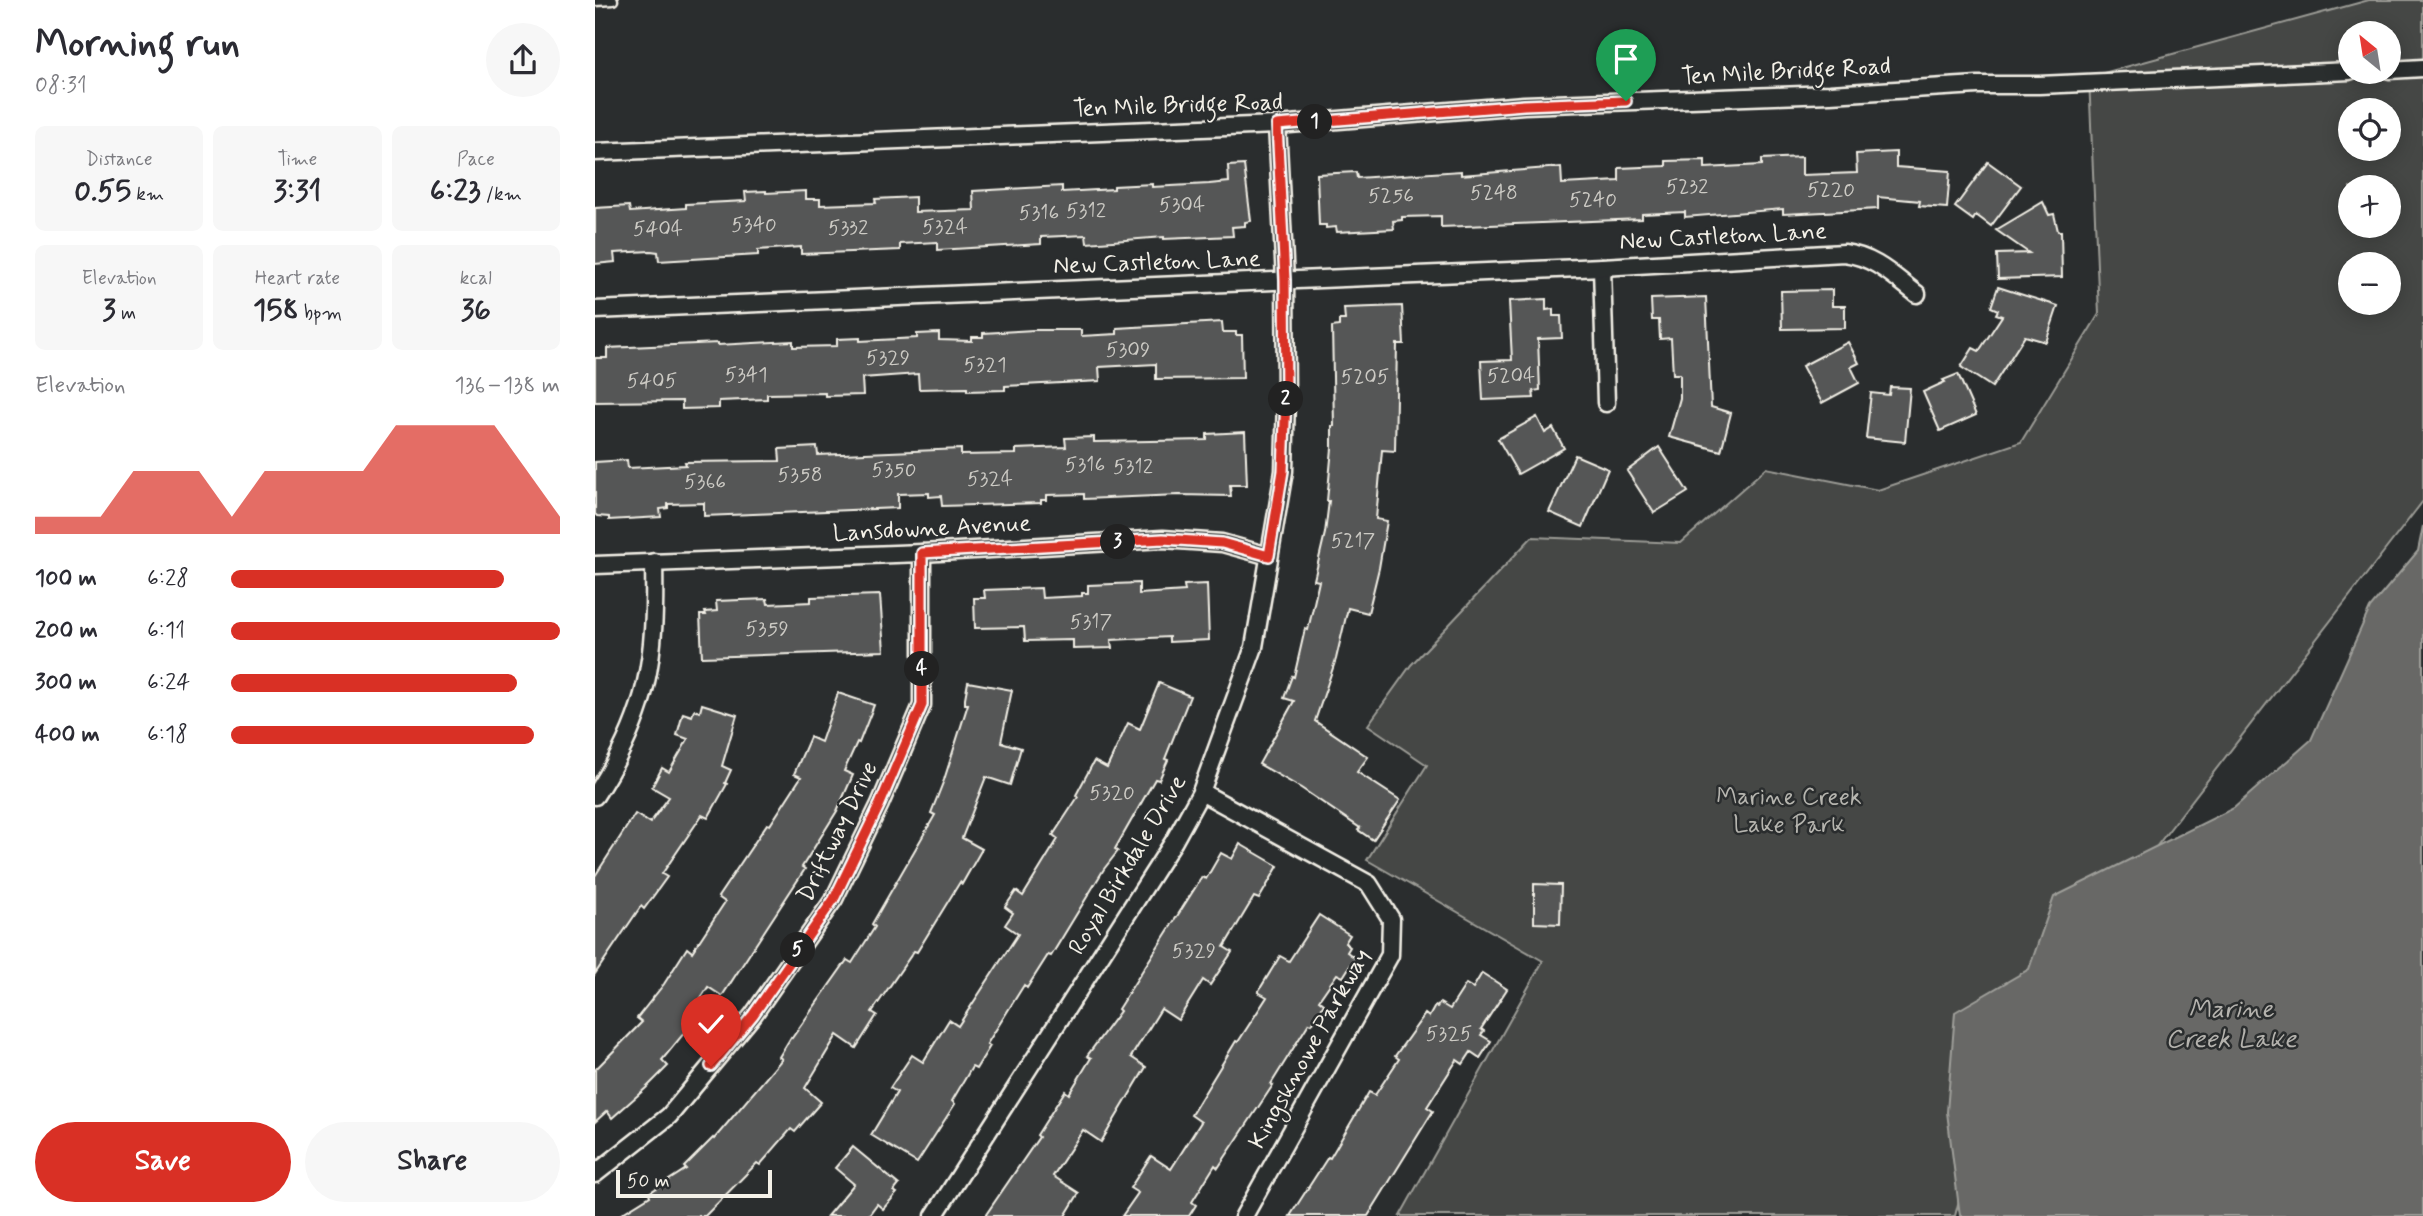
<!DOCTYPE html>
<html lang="en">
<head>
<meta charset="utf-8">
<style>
  body { margin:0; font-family:Mynerve,sans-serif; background:#f7f7f7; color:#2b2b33; height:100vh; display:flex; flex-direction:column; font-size:26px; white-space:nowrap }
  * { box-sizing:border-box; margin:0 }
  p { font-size:23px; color:#7c7c81 }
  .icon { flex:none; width:38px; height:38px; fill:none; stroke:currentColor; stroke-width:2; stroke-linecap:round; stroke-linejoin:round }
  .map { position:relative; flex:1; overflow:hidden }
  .drawer { display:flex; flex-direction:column; background:#fff; width:595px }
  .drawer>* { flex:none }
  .needle { width:46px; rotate:330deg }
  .fabs { position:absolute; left:1743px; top:21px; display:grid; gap:14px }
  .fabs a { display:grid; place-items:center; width:63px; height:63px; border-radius:50%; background:#fff; box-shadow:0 4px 18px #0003; font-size:35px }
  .scale { position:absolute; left:21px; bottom:18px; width:156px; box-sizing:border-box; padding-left:7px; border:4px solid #f4f1e8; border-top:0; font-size:19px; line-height:24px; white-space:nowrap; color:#f4f1e8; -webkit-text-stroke:5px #2a2d2e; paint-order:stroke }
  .pin { position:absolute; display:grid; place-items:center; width:60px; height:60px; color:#fff; margin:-72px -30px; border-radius:50% 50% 50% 0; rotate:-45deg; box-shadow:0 0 7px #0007 }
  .pin .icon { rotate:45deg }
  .km { position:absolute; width:35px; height:35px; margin:-18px; border-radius:50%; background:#222; color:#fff; font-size:19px; line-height:35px; text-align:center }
  .round { display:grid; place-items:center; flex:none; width:74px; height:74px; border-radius:37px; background:#f7f7f7 }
  .headline { display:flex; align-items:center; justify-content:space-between; height:119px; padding:0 35px }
  h1 { font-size:38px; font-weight:700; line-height:52px }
  .figures { display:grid; grid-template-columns:repeat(3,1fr); gap:10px; height:119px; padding:7px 35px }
  .figures div { display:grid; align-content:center; border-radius:10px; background:#f7f7f7; text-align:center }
  .figures b { font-size:30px; font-weight:700 }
  .figures small { font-size:19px; font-weight:400 }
  .figures p { font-size:19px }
  .chart { height:196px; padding:14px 35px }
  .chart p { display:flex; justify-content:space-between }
  .chart svg { width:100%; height:126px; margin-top:7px; fill:#d93025; opacity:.7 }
  .button { display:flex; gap:14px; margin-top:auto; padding:14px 35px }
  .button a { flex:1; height:80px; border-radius:42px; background:#d93025; color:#fff; font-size:28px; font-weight:700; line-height:80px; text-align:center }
  .button a+a { background:#f7f7f7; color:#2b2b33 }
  ul { padding:0 35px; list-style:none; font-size:23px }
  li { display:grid; grid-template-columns:112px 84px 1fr; align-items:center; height:52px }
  li i { height:18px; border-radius:9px; background:#d93025 }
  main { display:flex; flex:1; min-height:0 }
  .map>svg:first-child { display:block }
  .green { fill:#444645; stroke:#9c9c96; stroke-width:2; fill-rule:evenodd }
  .water { fill:#676866; stroke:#9f9f9a; stroke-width:2 }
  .building { fill:#555756; stroke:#f4f1e8; stroke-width:2 }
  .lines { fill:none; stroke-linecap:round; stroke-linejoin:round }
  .service-casing { stroke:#f4f1e8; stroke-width:13 }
  .minor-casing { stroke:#f4f1e8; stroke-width:21 }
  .service { stroke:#2a2d2e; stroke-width:8 }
  .minor { stroke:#2a2d2e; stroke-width:16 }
  .route-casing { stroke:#fff; stroke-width:14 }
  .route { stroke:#d93025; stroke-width:9 }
  .labels { text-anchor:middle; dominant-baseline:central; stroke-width:5; stroke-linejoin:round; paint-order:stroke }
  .number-label { font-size:21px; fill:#cccac4 }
  .street-label { font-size:24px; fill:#f4f1e8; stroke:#2a2d2e }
  .park-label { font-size:24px; fill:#b6b5af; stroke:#2a2d2e }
  .water-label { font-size:26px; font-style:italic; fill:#b5b3ae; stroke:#2a2d2e }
</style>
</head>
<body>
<main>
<section class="drawer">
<div class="headline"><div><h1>Morning run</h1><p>08:31</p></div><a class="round"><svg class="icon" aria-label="share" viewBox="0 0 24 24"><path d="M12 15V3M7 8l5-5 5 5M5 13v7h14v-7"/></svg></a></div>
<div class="figures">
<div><p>Distance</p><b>0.55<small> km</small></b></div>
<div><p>Time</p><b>3:31</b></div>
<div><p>Pace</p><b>6:23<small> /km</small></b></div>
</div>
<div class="figures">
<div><p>Elevation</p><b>3<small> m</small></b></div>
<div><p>Heart rate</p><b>158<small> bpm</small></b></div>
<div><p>kcal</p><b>36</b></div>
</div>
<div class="chart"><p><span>Elevation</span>136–138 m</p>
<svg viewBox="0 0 160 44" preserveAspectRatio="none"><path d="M0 44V38L10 38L20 38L30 22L40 22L50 22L60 38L70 22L80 22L90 22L100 22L110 6L120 6L130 6L140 6L150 22L160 38V44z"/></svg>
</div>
<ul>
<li><b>100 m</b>6:28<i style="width:83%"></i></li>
<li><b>200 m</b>6:11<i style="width:100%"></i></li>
<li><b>300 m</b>6:24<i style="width:87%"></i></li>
<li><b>400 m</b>6:18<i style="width:92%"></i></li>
</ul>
<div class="button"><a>Save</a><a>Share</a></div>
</section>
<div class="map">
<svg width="1828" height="1216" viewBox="0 0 1828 1216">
  <rect width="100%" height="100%" fill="#2a2d2e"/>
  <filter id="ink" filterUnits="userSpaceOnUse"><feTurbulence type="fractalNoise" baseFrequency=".0143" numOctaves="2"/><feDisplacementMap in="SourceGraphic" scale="14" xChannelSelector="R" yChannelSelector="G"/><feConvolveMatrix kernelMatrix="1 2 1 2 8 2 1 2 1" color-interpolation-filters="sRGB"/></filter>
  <g filter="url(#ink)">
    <path class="green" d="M 1774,0 L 1828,0 L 1828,501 L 1561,847 L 1414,1000 L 1360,1216 L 805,1216 L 948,961 L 772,860 L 832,765 L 773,725 L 816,665 L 937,537 L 1086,543 L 1171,468 L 1283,490 L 1426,442 L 1504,314 L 1494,77 ZM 1755,33 L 1794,33 L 1794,72 L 1755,72 ZM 1755,110 L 1794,110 L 1794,149 L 1755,149 ZM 1755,187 L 1794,187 L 1794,226 L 1755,226 ZM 1755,264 L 1794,264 L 1794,303 L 1755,303 Z"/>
    <path class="water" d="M 1828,526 L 1828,1216 L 1365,1216 L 1352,1112 L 1360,1012 L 1434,969 L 1459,897 L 1639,808 L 1716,740 L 1775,608 L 1823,551 Z"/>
    <g class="building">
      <path d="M 1301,152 L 1301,167 L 1355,171 L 1352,208 L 1324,206 L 1325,201 L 1283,197 L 1283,209 L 1229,212 L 1188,214 L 1188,209 L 1090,217 L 1090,212 L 1047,214 L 1047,219 L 846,227 L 846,216 L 807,217 L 807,220 L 798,221 L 799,229 L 742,232 L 741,227 L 731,228 L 731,225 L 724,225 L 722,174 L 761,172 L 762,178 L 866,171 L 866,175 L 966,167 L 967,184 L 1024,181 L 1024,168 L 1071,166 L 1071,161 L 1110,160 L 1110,168 L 1167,165 L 1167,159 L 1207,157 L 1207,175 L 1262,173 L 1261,154 Z"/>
      <path d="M 1393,162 L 1426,186 L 1396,226 L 1381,215 L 1378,220 L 1360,207 Z"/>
      <path d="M 649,165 L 656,221 L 650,222 L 650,226 L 637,227 L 638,236 L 569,239 L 569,237 L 492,243 L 491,235 L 446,237 L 446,244 L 342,250 L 342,242 L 305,244 L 305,250 L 206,254 L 206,247 L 163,250 L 163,255 L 64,261 L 63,252 L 56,251 L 19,253 L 20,262 L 0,264 L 0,208 L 34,206 L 35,212 L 91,208 L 91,204 L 151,201 L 150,192 L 171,191 L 171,193 L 211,191 L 211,199 L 225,199 L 225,205 L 281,203 L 280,199 L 320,197 L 320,212 L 379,210 L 378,191 L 467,186 L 467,192 L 519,189 L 519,186 L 557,184 L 557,187 L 614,184 L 634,182 L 633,166 Z"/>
      <path d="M 1448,202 L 1454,215 L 1459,214 L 1463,231 L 1466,231 L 1467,277 L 1403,279 L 1402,254 L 1434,253 L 1401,230 Z"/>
      <path d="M 1403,287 L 1463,306 L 1451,342 L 1430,336 L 1397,387 L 1366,367 L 1378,348 L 1384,351 L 1407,316 L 1401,314 L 1403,310 L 1396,307 Z"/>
      <path d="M 1237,290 L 1237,306 L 1250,306 L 1250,328 L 1187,329 L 1186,291 Z"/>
      <path d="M 1111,297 L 1116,407 L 1136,413 L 1126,451 L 1074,437 L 1085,398 L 1085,374 L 1078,374 L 1076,338 L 1065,339 L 1064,320 L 1057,320 L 1056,299 Z"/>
      <path d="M 951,299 L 951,310 L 958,309 L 958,316 L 966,316 L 967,338 L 943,339 L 945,390 L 938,391 L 939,398 L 888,400 L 886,361 L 917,360 L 914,301 Z"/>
      <path d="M 807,306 L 809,344 L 802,344 L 800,451 L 787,450 L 781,519 L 792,521 L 784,568 L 773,613 L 753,608 L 741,659 L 720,721 L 773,757 L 762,772 L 805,800 L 778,840 L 763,830 L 765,828 L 706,788 L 664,764 L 699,701 L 689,698 L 697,676 L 699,677 L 710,629 L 713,630 L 724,581 L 719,580 L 730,533 L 734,501 L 732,501 L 737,448 L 737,426 L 739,426 L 737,327 L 744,326 L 744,320 L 750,320 L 749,308 Z"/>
      <path d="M 627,322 L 628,332 L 641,332 L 641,335 L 647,335 L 648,378 L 561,379 L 561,364 L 504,367 L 505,381 L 410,386 L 410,390 L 372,391 L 372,388 L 324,389 L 323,374 L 267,378 L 268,395 L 230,396 L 230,393 L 172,394 L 172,399 L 124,401 L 124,408 L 87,409 L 87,401 L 0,402 L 0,358 L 12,358 L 12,348 L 123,343 L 123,345 L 198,341 L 198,347 L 242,346 L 242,339 L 265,338 L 265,341 L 322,338 L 322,334 L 344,333 L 344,340 L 377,341 L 377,337 L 388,337 L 388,333 L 439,330 L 486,330 L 486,336 L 522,334 L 522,328 Z"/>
      <path d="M 1253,342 L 1264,363 L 1256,367 L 1264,383 L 1227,403 L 1207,366 Z"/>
      <path d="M 1363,374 L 1381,415 L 1345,431 L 1328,392 L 1350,382 L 1348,380 Z"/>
      <path d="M 1295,387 L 1315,388 L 1310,442 L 1271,438 L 1276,393 L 1294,395 Z"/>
      <path d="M 942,417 L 950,433 L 958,428 L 969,448 L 923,474 L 903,439 Z"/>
      <path d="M 650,432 L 652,485 L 635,485 L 636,496 L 584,495 L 489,499 L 489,494 L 452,495 L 452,500 L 446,500 L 446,503 L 347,506 L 346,496 L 334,497 L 334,493 L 303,494 L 303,508 L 109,516 L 109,503 L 73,504 L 73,508 L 65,509 L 66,517 L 14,520 L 14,517 L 2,516 L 0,514 L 0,462 L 32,460 L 33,468 L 91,465 L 90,462 L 185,461 L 184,449 L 222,447 L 223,455 L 366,449 L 366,455 L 421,454 L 421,449 L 471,447 L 470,438 L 499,437 L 499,442 L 612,440 L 612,434 Z"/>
      <path d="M 1064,447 L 1093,492 L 1059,513 L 1032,471 Z"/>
      <path d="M 980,455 L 1013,469 L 988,527 L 954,512 Z"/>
      <path d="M 544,583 L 544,594 L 590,591 L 589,585 L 612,584 L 614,640 L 574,642 L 574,637 L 516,640 L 517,648 L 478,649 L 478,640 L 430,641 L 429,627 L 380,628 L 379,598 L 390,598 L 389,590 L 446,588 L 447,598 L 487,596 L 487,593 L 493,593 L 493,585 Z"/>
      <path d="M 285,595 L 289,651 L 107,657 L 105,615 L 111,615 L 110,612 L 122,611 L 121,601 L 172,599 L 173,604 L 216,602 L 216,597 Z"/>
      <path d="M 373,682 L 417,690 L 406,742 L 426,748 L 415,785 L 391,777 L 367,838 L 387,849 L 367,884 L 365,882 L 322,952 L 319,951 L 277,1012 L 282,1015 L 261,1048 L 242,1035 L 210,1088 L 226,1102 L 200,1132 L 196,1129 L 165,1165 L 162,1163 L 110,1216 L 23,1216 L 55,1196 L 54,1193 L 91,1169 L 89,1167 L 118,1138 L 119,1139 L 187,1059 L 184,1057 L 196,1037 L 197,1038 L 252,960 L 257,963 L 280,927 L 277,924 L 340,815 L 336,813 L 349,780 L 373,704 L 370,704 L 370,698 Z"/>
      <path d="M 564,683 L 595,696 L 570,759 L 573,760 L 564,780 L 560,779 L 520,849 L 523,851 L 509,869 L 456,956 L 453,955 L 432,988 L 429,985 L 392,1044 L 395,1046 L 381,1069 L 377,1067 L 357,1101 L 360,1104 L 322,1163 L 276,1135 L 302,1092 L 295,1088 L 317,1055 L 328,1062 L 354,1020 L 363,1026 L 423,934 L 410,925 L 418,913 L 410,907 L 421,891 L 428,896 L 463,839 L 458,835 L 483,797 L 481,795 L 499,761 L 512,768 L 533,723 L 545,729 Z"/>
      <path d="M 243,693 L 279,705 L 264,743 L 262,742 L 249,771 L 258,775 L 242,811 L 207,867 L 210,869 L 127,996 L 113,987 L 97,1012 L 109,1022 L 96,1038 L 89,1033 L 67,1060 L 73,1066 L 51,1088 L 17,1118 L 12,1111 L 0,1122 L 0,1070 L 47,1022 L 42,1018 L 69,984 L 92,948 L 97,952 L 130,902 L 123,897 L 172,824 L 175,825 L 206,777 L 199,774 L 215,737 L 226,742 Z"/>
      <path d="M 107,704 L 142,715 L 127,766 L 136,770 L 130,783 L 132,784 L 113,818 L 107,815 L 67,874 L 72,877 L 49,909 L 46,906 L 0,974 L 0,876 L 40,814 L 55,823 L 74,797 L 57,787 L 67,768 L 74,772 L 93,739 L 82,735 L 88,713 L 97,716 L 99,710 L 105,712 Z"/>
      <path d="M 645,844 L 683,866 L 664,899 L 659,897 L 629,947 L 637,952 L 615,985 L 608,980 L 583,1020 L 566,1009 L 536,1057 L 551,1067 L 506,1142 L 488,1130 L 458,1176 L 484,1193 L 470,1216 L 390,1216 L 444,1137 L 442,1135 L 470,1091 L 474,1094 L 496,1058 L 492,1056 L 525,1011 L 523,1009 L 607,877 L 611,879 L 626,853 L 637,859 Z"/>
      <path d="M 939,884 L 966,885 L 965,924 L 939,923 Z"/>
      <path d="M 724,915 L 755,935 L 750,943 L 755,947 L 752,952 L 760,958 L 748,977 L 742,974 L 724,1000 L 729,1004 L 717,1024 L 714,1023 L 676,1084 L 678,1085 L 623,1168 L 620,1165 L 597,1202 L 601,1205 L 594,1216 L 527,1216 L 543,1193 L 535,1188 L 556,1156 L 576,1169 L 606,1122 L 596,1115 L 641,1041 L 643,1042 L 672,997 L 663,992 L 685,956 L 694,961 Z"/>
      <path d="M 887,973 L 912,989 L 886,1029 L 889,1031 L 886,1035 L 896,1041 L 885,1058 L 876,1052 L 868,1064 L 862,1060 L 832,1107 L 838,1111 L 773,1216 L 695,1216 L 733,1157 L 735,1158 L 774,1092 L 780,1095 L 804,1059 L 800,1056 L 830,1014 L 834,1017 L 840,1006 L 842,1007 L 845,1003 L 855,1009 L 871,984 L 878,988 Z"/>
      <path d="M 258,1147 L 304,1185 L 299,1191 L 302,1193 L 288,1209 L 282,1204 L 273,1216 L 232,1216 L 259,1184 L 240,1168 Z"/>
    </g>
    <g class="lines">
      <g class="service-casing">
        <path id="service" d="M 0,1 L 18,0"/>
      </g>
      <g class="minor-casing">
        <g id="minor">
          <path d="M 1794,70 L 1828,68"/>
          <path d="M 0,152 L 682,125 L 929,105 L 1235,94 L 1383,85 L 1444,85 L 1755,71"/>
          <path d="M 1007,267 L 1011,403"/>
          <path d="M 0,310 L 1007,267 L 1249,253 C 1280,257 1298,276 1322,294"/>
          <path d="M 0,565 L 327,553 L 568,539 L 627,543 L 674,556"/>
          <path d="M 606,792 L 774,884 L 796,919 L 795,955 L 649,1216"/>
          <path d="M 0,796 C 54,713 61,659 59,562"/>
          <path d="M 0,1174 L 74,1116 L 158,1015 L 239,899 L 285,804 L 327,705 L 327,553"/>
          <path d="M 339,1216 L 579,841 L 606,792 L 659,647 L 689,471 L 691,398 L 690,280 L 682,125"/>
        </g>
      </g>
      <use href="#service" class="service"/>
      <use href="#minor" class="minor"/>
    </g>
  </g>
  <g class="lines" filter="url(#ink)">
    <g class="route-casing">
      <path id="route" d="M 116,1066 L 158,1015 L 239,899 L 285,804 L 327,705 L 327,553 L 568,539 L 627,543 L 674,556 L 688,471 L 691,397 L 690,280 L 682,125 L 929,105 L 1031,101"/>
    </g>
    <use href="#route" class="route"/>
  </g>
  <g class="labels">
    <g class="number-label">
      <text x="1092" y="187">5232</text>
      <text x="1236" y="190">5220</text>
      <text x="899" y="193">5248</text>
      <text x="796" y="196">5256</text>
      <text x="998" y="200">5240</text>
      <text x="587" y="205">5304</text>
      <text x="491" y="211">5312</text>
      <text x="444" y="213">5316</text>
      <text x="159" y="225">5340</text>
      <text x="350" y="227">5324</text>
      <text x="253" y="228">5332</text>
      <text x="63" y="229">5404</text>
      <text x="533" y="350">5309</text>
      <text x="293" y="358">5329</text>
      <text x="390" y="365">5321</text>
      <text x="151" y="375">5341</text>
      <text x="916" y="376">5204</text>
      <text x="770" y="377">5205</text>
      <text x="57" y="381">5405</text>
      <text x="490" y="465">5316</text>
      <text x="538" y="467">5312</text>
      <text x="299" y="470">5350</text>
      <text x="205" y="475">5358</text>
      <text x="395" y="479">5324</text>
      <text x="110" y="482">5366</text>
      <text x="758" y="541">5217</text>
      <text x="496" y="622">5317</text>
      <text x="172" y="629">5359</text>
      <text x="517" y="793">5320</text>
      <text x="599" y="951">5329</text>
      <text x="854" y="1034">5325</text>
    </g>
    <g class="street-label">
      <text transform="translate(1191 72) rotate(-3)">Ten Mile Bridge Road</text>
      <text transform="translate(583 106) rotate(-2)">Ten Mile Bridge Road</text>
      <text transform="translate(1128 237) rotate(-3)">New Castleton Lane</text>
      <text transform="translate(562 263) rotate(-2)">New Castleton Lane</text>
      <text transform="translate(337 529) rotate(-3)">Lansdowne Avenue</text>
      <text transform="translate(243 832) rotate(-64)">Driftway Drive</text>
      <text transform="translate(533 865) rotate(-59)">Royal Birkdale Drive</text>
      <text transform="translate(715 1049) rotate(-61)">Kingsknowe Parkway</text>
    </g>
    <g class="park-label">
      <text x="1194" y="797">Marine Creek<tspan x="1194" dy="28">Lake Park</tspan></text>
    </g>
    <g class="water-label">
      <text x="1636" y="1010">Marine<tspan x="1636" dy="30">Creek Lake</tspan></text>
    </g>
  </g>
</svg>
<div class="fabs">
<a><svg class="needle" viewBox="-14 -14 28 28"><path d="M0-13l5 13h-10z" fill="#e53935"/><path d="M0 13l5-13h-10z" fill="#7c7c81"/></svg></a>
<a><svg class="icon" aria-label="locate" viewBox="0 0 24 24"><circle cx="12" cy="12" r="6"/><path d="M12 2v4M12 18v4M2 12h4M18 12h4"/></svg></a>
<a>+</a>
<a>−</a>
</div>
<div class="scale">50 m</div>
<div class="pin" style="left:1031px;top:101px;background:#1e9e55"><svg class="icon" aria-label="arrive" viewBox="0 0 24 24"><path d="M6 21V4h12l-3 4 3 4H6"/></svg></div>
<div class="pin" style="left:116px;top:1066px;background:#d93025"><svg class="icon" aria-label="check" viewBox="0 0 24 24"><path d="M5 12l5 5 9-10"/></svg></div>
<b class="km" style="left:720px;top:122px">1</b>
<b class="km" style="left:691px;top:399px">2</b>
<b class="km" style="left:523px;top:542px">3</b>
<b class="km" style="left:327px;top:669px">4</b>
<b class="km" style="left:203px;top:950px">5</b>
</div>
</main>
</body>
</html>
